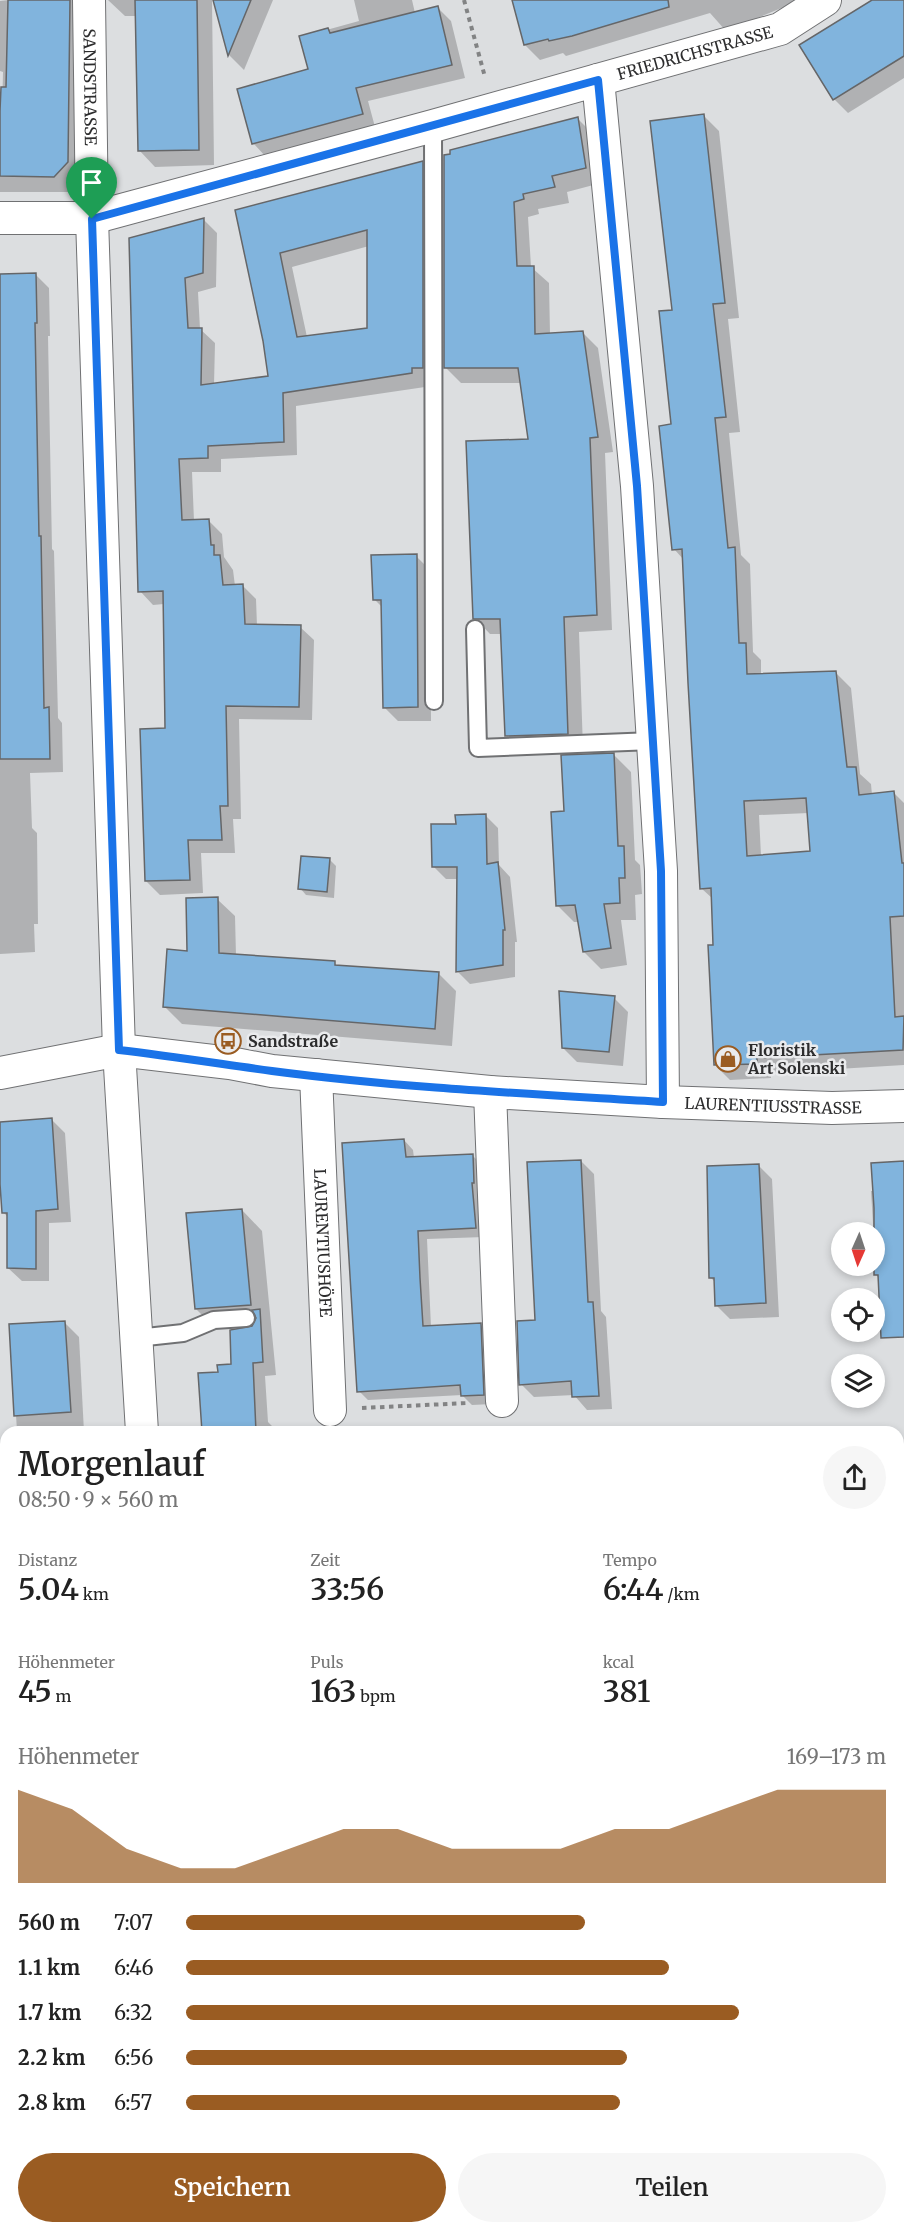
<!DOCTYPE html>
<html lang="de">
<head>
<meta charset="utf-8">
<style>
  body { margin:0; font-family:Merriweather,serif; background:#f6f6f6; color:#222; height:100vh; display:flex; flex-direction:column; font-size:22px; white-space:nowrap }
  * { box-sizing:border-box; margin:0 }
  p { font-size:20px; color:#767676 }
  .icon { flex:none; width:33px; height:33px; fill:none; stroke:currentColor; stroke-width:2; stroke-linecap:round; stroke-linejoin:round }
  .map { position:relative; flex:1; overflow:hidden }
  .panel { position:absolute; left:0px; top:1426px; width:904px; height:808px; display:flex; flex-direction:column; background:#fff; border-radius:18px 18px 0 0; box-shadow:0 3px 9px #0003 }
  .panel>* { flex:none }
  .needle { width:39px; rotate:183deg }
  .fabs { position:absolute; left:831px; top:1222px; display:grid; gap:12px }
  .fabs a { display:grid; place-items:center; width:54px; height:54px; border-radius:50%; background:#fff; box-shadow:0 3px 9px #0003; font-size:30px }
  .pin { position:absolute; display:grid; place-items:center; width:51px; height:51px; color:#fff; margin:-62px -26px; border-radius:50% 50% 50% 0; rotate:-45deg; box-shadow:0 0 6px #0007 }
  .pin .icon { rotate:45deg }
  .round { display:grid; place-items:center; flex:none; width:63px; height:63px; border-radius:32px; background:#f6f6f6 }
  .head { display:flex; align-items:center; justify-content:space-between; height:102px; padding:0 18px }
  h1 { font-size:33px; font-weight:600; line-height:45px }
  .metrics { display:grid; grid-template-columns:repeat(3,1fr); gap:9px; height:102px; padding:6px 18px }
  .metrics div { display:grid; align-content:center }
  .metrics b { font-size:30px; font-weight:600 }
  .metrics small { font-size:16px; font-weight:400 }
  .metrics p { font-size:16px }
  .chart { height:168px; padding:12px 18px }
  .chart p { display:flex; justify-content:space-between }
  .chart svg { width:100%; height:108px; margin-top:6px; fill:#9a5c22; opacity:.7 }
  .cta { display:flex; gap:12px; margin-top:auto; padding:12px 18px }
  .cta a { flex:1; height:69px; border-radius:36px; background:#9a5c22; color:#fff; font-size:24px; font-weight:600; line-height:69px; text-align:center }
  .cta a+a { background:#f6f6f6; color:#222 }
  ul { padding:0 18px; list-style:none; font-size:20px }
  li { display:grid; grid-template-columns:96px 72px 1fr; align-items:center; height:45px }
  li i { height:15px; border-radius:8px; background:#9a5c22 }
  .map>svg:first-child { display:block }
  .built { fill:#c9d0d7 }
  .green { fill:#abb17d }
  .shadow { fill:#0003; fill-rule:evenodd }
  .building { fill:#81b4dd; stroke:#656668; stroke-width:1.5; fill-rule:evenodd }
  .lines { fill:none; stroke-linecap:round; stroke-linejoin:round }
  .lane-casing { stroke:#707173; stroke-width:20 }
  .street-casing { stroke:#707173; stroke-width:34 }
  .path { stroke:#828384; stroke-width:4; stroke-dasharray:4.5 4.5; stroke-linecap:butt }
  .lane { stroke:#fff; stroke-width:16 }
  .street { stroke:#fff; stroke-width:32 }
  .rail { stroke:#767678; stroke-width:4.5; stroke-dasharray:3 6; stroke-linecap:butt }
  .route-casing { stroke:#fff; stroke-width:12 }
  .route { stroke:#1a73e8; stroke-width:8 }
  .labels { text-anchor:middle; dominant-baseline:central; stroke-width:5; stroke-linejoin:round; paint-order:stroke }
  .street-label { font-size:16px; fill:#2d2d2e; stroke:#eaebed }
  .poi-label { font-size:16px; font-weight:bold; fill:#2d2d2e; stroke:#eaebed; text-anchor:start }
</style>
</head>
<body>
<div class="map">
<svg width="904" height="2234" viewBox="0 0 904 2234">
  <rect width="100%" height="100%" fill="#dcdee0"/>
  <g class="built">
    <path d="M 904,1938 L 904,2010 L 899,2012 L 899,1940 Z"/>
    <path d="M 239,2229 L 390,2229 L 378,2234 L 239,2234 Z"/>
  </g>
  <g class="green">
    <path d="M 904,1489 L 904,1847 L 899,1848 L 898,1491 Z"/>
    <path d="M 904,1901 L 904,1938 L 899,1940 L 899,1903 Z"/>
    <path d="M 904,2010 L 904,2057 L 899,2059 L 899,2012 Z"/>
    <path d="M 33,2229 L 154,2229 L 155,2234 L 20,2234 Z"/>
    <path d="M 390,2229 L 514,2229 L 502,2234 L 378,2234 Z"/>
  </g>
  <g class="shadow">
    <path d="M 9,0 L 98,0 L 84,178 L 70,192 L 0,192 L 0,113 L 2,113 L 3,72 L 0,71 L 0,1 Z"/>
    <path d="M 108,0 L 212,0 L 214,165 L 155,167 L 139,150 L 137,16 L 125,16 Z"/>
    <path d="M 215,0 L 273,0 L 244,70 L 229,55 Z"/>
    <path d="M 354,0 L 412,0 L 415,13 L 438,8 L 451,21 L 465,78 L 368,101 L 375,127 L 266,157 L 253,143 L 309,70 L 301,37 L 359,21 Z"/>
    <path d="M 513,0 L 801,0 L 726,31 L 710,13 L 566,56 L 563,53 L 540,60 L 525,45 Z"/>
    <path d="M 875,0 L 904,0 L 904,78 L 848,113 L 834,99 Z"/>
    <path d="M 704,116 L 719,131 L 739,318 L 728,319 L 740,432 L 729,433 L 741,555 L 750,564 L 753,652 L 761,660 L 761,675 L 836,673 L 851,688 L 860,774 L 871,784 L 872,795 L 894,793 L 904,803 L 904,1065 L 771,1073 L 771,1078 L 730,1080 L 715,1065 L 715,946 L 713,899 L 701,888 L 684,560 L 674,549 L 674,311 ZM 809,813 L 812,853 L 761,856 L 759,815 Z"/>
    <path d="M 578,119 L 594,135 L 601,183 L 567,192 L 569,203 L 538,209 L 539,214 L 528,217 L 531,267 L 549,283 L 550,334 L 582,332 L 598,348 L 613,452 L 605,453 L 612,630 L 579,632 L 583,749 L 522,751 L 506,736 L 502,634 L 490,634 L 475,618 L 530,441 L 522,383 L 461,383 L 445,367 L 445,156 Z"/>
    <path d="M 422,162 L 436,176 L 425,387 L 296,406 L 297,455 L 221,459 L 221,472 L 192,472 L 194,521 L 209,521 L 222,534 L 224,557 L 233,570 L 235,586 L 242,585 L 256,599 L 257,626 L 300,627 L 314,640 L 312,720 L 239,719 L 241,819 L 233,819 L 235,853 L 201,853 L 203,893 L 160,895 L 146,881 L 167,730 L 164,604 L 153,605 L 140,591 L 130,239 L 204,220 L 217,233 L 216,287 L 198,292 L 200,329 L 215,343 L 214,385 L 269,377 L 265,341 L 236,211 ZM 369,246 L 368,329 L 307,337 L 292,267 Z"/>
    <path d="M 35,274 L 49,288 L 50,336 L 48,336 L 52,549 L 54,551 L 58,718 L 62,723 L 63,772 L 30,773 L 32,828 L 37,833 L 38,924 L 34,924 L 35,952 L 0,954 L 0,275 Z"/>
    <path d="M 416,556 L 430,570 L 431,721 L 398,721 L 384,707 L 382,607 L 374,599 Z"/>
    <path d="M 614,755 L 631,772 L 635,860 L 640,865 L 642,894 L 635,895 L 636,920 L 621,920 L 627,965 L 601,969 L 584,952 L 580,922 L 574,922 L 557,905 L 565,812 Z"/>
    <path d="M 485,815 L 498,828 L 499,865 L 510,877 L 517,942 L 515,942 L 515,977 L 470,984 L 457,971 L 458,879 L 446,879 L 433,866 L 457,825 Z"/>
    <path d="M 330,860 L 336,866 L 334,898 L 306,895 L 300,888 Z"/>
    <path d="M 217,899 L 235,916 L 236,956 L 334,963 L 338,966 L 438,973 L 456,991 L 452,1046 L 182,1024 L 165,1007 L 189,952 Z"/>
    <path d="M 614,998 L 628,1012 L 623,1066 L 577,1062 L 563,1048 Z"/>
    <path d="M 52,1120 L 65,1133 L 71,1222 L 49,1223 L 49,1281 L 22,1281 L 8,1268 L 8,1217 L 3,1212 L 0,1123 Z"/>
    <path d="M 404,1140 L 413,1150 L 414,1158 L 472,1155 L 482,1165 L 484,1237 L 427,1239 L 431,1327 L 480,1324 L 490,1334 L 492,1404 L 472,1405 L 462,1395 L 368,1400 L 359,1391 Z"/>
    <path d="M 581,1161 L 594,1174 L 601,1311 L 606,1317 L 612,1409 L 587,1410 L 574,1395 L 534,1397 L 521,1384 Z"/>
    <path d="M 904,1163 L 904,1314 L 876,1274 L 871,1191 L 874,1191 Z"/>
    <path d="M 758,1165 L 772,1179 L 779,1317 L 730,1319 L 716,1305 L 715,1282 L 711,1278 Z"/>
    <path d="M 242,1210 L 262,1231 L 276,1375 L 265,1376 L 268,1422 L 278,1432 L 203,1432 L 200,1374 L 219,1374 L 233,1366 L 243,1329 L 243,1327 L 216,1329 L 196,1309 Z"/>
    <path d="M 65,1323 L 79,1337 L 84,1432 L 17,1432 L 11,1326 Z"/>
    <path d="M 6,1505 L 6,1606 L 0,1600 L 0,1506 Z"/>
    <rect x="0" y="1938" width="6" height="39"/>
    <path d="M 5,2039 L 6,2039 L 6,2150 L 0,2151 L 0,2043 L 5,2042 Z"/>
  </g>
  <g class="building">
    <path d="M 8,0 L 70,0 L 68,162 L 54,177 L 0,176 L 0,111 L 1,87 L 6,87 Z"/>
    <path d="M 135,0 L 197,0 L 199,150 L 138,151 Z"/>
    <path d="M 213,0 L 251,0 L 228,56 Z"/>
    <path d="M 512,0 L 668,0 L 669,7 L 572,36 L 549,41 L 548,39 L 524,45 Z"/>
    <path d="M 872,0 L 904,0 L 904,56 L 833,100 L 799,45 Z"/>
    <path d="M 438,6 L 452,65 L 356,88 L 363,114 L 252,144 L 237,89 L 308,69 L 299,36 L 328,28 L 330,33 Z"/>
    <path d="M 704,114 L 725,303 L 713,304 L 726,417 L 715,418 L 728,548 L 735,547 L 739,643 L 746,643 L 747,674 L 836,671 L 847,767 L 856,767 L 859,795 L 894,791 L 902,863 L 904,863 L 904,916 L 890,917 L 895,1017 L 904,1016 L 903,1050 L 757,1058 L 757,1064 L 714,1065 L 708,945 L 713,945 L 711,888 L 700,889 L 688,683 L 682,549 L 672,550 L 659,426 L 671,424 L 659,311 L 672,310 L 650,121 ZM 806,798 L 810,851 L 747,856 L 744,801 Z"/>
    <path d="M 578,117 L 586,168 L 552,176 L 555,187 L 523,194 L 524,199 L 514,202 L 517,266 L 534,266 L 535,334 L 583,331 L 598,437 L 590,438 L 597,615 L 564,617 L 568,734 L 505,736 L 500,619 L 473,619 L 466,441 L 528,439 L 518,368 L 444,368 L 444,155 L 450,154 L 450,150 Z"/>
    <path d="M 423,161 L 423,368 L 412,368 L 412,373 L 283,393 L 284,442 L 208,446 L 208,458 L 179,459 L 182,520 L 209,519 L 211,545 L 214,545 L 214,555 L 220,555 L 223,585 L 243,584 L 245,624 L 301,625 L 299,707 L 226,706 L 228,806 L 220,806 L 222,840 L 188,840 L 190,880 L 145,881 L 140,729 L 165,728 L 163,591 L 138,592 L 129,238 L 204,218 L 203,273 L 185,278 L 188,328 L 202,328 L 201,385 L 268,376 L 263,341 L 235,210 ZM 367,230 L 367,328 L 297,337 L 280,253 Z"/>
    <path d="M 36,273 L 37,323 L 35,323 L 39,536 L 41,536 L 44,708 L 49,707 L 50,759 L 0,759 L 0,274 Z"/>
    <path d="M 417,554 L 418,707 L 383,708 L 381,600 L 373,600 L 371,555 Z"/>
    <path d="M 614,753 L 618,846 L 624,846 L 625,878 L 619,878 L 620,903 L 604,904 L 611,948 L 583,952 L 575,905 L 556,906 L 551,812 L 564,811 L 561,755 Z"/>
    <path d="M 486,814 L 487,864 L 498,862 L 505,930 L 503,930 L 503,965 L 456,972 L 457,867 L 432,867 L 431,824 L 456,824 L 455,815 Z"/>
    <path d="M 301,856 L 330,858 L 327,892 L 298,889 Z"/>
    <path d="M 218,897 L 219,953 L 335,961 L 335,965 L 439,972 L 435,1029 L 163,1007 L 167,949 L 187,951 L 186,898 Z"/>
    <path d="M 559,991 L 615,996 L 609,1052 L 562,1048 Z"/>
    <path d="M 52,1118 L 58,1209 L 36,1211 L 36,1269 L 7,1268 L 7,1213 L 2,1213 L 0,1184 L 0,1122 Z"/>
    <path d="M 404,1139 L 406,1157 L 473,1154 L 474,1183 L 472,1183 L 476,1228 L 418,1231 L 420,1278 L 423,1326 L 481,1323 L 484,1395 L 461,1396 L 460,1385 L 357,1392 L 342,1143 Z"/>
    <path d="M 581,1160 L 588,1302 L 593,1302 L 599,1396 L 572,1397 L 571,1381 L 519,1385 L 517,1321 L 535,1320 L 527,1162 Z"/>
    <path d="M 904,1161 L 904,1337 L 881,1338 L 878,1275 L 874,1275 L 874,1208 L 871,1163 Z"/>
    <path d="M 759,1164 L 766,1303 L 715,1306 L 714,1278 L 709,1278 L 707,1166 Z"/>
    <path d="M 242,1209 L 251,1305 L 195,1309 L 186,1213 Z"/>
    <path d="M 260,1309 L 263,1362 L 253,1363 L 256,1432 L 202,1432 L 198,1373 L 218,1372 L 217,1365 L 231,1364 L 230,1330 L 252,1326 L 256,1318 L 252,1310 Z"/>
    <path d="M 65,1321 L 71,1412 L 14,1416 L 9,1324 Z"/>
  </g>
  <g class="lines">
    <g class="lane-casing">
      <g id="lane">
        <path d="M 433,126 L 434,701"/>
        <path d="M 475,629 L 478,748 L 653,741"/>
        <path d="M 137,1338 L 183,1333 L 214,1320 L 246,1318"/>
        <path d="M 898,1871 L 904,1869"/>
      </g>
    </g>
    <g class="street-casing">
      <g id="street">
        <path id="s1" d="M 89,0 L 92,218 L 119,1050 L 142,1432"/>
        <path d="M 598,80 L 637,486 L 661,871 L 663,1102"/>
        <path id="s2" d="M 0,218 L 92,218 L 433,126 L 780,29 L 825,0"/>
        <path id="s3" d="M 0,1073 L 119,1050 L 230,1063 L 272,1071 L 490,1092 L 663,1102 L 832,1108 L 904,1106"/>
        <path id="s4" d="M 316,1075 L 330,1410"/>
        <path d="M 490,1092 L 502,1401"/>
        <path d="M 0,1991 L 6,1991"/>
        <path d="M 192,2229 L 192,2234"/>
      </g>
    </g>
    <g class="path">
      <path d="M 464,0 L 485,77"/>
      <path d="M 362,1408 L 468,1403"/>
    </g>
    <use href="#lane" class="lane"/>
    <use href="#street" class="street"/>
    <g class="rail">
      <path d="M 898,1967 L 904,1964"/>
      <path d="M 898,1989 L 904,1987"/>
      <path d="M 279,2234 L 290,2229"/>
      <path d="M 330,2234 L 342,2229"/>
    </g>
  </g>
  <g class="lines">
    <g class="route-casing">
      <path id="route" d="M 598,80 L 637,486 L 661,871 L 663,1102 C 533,1094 401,1088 272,1071 C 221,1064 170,1056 119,1050 L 92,219 Z"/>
    </g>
    <use href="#route" class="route"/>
  </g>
  <defs>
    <g id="bus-ring" transform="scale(1.35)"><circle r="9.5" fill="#eaebed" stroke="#9a5c22" stroke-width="1.5"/><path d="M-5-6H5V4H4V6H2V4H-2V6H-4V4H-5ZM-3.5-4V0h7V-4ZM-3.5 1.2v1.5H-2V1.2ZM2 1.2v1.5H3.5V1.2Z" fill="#9a5c22"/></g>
    <g id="shop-ring" transform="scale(1.35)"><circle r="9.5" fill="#eaebed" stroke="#9a5c22" stroke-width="1.5"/><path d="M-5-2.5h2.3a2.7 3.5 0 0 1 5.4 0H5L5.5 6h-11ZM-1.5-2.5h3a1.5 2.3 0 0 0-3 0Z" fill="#9a5c22"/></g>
  </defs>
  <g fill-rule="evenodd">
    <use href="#bus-ring" x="228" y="1041"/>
    <use href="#shop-ring" x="728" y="1059"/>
  </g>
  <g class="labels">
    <g class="street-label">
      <text stroke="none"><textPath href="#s2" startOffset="717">FRIEDRICHSTRASSE</textPath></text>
      <text stroke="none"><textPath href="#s1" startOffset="87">SANDSTRASSE</textPath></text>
      <text stroke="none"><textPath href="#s3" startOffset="778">LAURENTIUSSTRASSE</textPath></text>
      <text stroke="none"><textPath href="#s4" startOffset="168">LAURENTIUSHÖFE</textPath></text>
    </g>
    <g class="poi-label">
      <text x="248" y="1041">Sandstraße</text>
      <text x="748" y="1050">Floristik<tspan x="748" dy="18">Art Solenski</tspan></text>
    </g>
  </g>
</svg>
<div class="fabs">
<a><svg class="needle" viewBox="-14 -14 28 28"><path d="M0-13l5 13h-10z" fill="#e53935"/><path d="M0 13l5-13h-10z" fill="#767676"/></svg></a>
<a><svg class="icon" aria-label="locate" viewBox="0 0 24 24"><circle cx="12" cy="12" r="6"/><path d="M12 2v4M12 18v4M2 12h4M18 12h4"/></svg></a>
<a><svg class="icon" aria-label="layers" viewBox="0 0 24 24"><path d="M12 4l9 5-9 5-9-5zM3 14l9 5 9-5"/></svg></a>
</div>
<div class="pin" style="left:92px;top:219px;background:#1e9e55"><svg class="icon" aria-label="arrive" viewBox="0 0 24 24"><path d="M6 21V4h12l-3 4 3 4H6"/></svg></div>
<section class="panel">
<div class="head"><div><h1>Morgenlauf</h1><p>08:50 · 9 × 560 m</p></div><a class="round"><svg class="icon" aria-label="share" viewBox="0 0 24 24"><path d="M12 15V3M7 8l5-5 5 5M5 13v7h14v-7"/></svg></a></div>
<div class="metrics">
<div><p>Distanz</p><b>5.04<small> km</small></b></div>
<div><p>Zeit</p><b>33:56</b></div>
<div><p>Tempo</p><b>6:44<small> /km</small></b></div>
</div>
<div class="metrics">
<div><p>Höhenmeter</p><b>45<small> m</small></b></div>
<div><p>Puls</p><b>163<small> bpm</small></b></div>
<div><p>kcal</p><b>381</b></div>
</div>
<div class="chart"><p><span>Höhenmeter</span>169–173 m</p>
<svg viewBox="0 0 160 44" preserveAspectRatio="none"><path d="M0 44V6L10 14L20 30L30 38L40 38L50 30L60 22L70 22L80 30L90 30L100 30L110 22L120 22L130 14L140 6L150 6L160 6V44z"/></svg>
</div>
<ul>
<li><b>560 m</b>7:07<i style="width:57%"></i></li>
<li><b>1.1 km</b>6:46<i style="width:69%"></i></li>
<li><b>1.7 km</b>6:32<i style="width:79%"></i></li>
<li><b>2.2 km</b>6:56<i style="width:63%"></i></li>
<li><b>2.8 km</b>6:57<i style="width:62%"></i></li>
</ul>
<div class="cta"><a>Speichern</a><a>Teilen</a></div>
</section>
</div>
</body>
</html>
